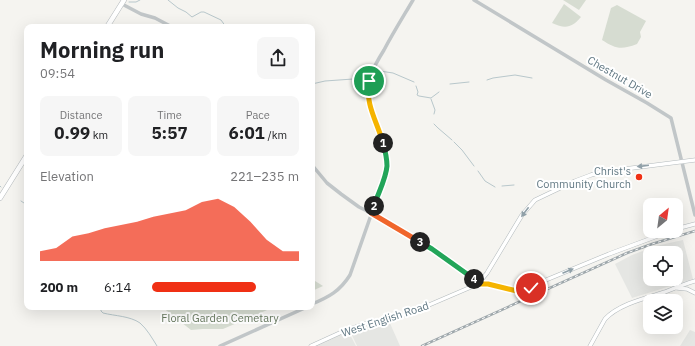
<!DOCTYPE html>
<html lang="en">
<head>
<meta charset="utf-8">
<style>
  body { margin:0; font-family:"IBM Plex Sans",sans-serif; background:#f6f6f6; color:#202124; height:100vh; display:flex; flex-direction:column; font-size:15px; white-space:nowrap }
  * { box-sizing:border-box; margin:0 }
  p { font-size:13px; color:#757577 }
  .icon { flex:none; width:22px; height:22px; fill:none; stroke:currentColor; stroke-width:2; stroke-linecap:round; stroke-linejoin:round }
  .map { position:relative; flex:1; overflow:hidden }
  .drawer { position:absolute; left:24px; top:24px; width:291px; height:286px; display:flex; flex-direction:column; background:#fff; border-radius:8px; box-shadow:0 4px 16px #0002 }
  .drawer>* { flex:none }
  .needle { width:26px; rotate:29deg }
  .tools { position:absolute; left:643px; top:198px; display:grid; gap:8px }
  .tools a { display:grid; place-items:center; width:40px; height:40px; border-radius:8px; background:#fff; box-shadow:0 4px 16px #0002; font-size:20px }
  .pin { position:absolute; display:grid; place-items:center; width:34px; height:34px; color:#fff; margin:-17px; border:2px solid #fff; border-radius:50%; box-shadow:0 1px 4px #0007 }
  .km { position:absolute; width:20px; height:20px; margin:-10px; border-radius:50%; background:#222; color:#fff; font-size:11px; line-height:20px; text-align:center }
  .round { display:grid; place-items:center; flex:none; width:42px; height:42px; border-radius:8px; background:#f6f6f6 }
  .head { display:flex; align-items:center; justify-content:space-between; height:68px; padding:0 16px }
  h1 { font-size:22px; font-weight:700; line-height:30px }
  .stats { display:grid; grid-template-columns:repeat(3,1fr); gap:6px; height:68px; padding:4px 16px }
  .stats div { display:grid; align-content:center; border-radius:8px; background:#f6f6f6; text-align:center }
  .stats b { font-size:17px; font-weight:700 }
  .stats small { font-size:11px; font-weight:400 }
  .stats p { font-size:11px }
  .chart { height:112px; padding:8px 16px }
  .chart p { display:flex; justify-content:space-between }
  .chart svg { width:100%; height:72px; margin-top:4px; fill:#f03014; opacity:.7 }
  ul { padding:0 16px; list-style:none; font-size:13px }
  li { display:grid; grid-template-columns:64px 48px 1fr; align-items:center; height:30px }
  li i { height:10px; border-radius:5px; background:#f03014 }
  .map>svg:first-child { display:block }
  .built { fill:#e5e6e3; fill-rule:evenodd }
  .green { fill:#d6dcd1 }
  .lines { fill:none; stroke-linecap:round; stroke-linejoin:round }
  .stream { stroke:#b8c7cb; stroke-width:1 }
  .secondary-casing { stroke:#b3babd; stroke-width:4.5 }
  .primary-casing { stroke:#b4b9bc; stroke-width:5.5 }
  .tertiary { stroke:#c1c6c8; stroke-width:3.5 }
  .secondary { stroke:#fff; stroke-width:3.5 }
  .primary { stroke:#fff; stroke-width:4.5 }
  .rail-casing { stroke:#9fa8ac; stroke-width:2.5 }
  .rail { stroke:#fff; stroke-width:1; stroke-dasharray:3; stroke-linecap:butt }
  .oneway { fill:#90a0a8 }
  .split-1-casing { stroke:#fff; stroke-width:8 }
  .split-2-casing { stroke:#fff; stroke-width:8 }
  .split-3-casing { stroke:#fff; stroke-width:8 }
  .split-4-casing { stroke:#fff; stroke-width:8 }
  .split-5-casing { stroke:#fff; stroke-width:8 }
  .split-1 { stroke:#f5b400; stroke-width:5 }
  .split-2 { stroke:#22a559; stroke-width:5 }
  .split-3 { stroke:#f0652b; stroke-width:5 }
  .split-4 { stroke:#22a559; stroke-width:5 }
  .split-5 { stroke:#f5b400; stroke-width:5 }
  .poi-dot { fill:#f03014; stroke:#fff; stroke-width:1.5 }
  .labels { text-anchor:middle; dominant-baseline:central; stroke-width:4; stroke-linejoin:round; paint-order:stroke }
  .street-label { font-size:11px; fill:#617883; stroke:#fff }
  .poi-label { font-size:11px; fill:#617883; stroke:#fff; text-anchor:end }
  .park-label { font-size:11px; fill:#687a60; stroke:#fff }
</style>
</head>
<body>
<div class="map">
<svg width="695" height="346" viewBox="0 0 695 346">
  <rect width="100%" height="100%" fill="#f5f4f0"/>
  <g class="built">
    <path d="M 683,240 L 693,279 L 632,298 L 615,264 L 632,255 L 656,246 ZM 650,253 L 676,253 L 676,279 L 650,279 Z"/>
    <path d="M 389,321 L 400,346 L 357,346 L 350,331 Z"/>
    <path d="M 690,330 L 695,332 L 695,346 L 680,346 Z"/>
    <path d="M 348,331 L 356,346 L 315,346 Z"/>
  </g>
  <g class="green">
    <path d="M 563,0 L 586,0 L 579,10 Z"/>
    <path d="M 564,4 L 581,17 C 572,28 565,29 552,23 Z"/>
    <path d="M 617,5 L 646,21 L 640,32 L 641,37 L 637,44 C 621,50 616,49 602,40 L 611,8 Z"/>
    <path d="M 312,279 L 323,286 L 312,291 Z"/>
    <path d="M 162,307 L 274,307 L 223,329 L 203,329 L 191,330 Z"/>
  </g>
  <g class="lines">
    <g class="stream">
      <path d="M 168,0 L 178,8 L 186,12 L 192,17 L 201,12 L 204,12 L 221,20 L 226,27"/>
      <path d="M 129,2 L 136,2 L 140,0"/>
      <path d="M 373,74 L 380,71 L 393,73 L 414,82"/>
      <path d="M 487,80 L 493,78 L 515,75 L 532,78"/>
      <path d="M 312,84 L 325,81 L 353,79 L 367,76"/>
      <path d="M 450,84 L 469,82"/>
      <path d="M 416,86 L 418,92 L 417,95 L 419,96 L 431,98 L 439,92"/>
      <path d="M 431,99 L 435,110 L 434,114"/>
      <path d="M 434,124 L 438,128 L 452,140"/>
      <path d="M 454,142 L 462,150 L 474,166"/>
      <path d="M 478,171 L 485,181 L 495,187"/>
      <path d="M 0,186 L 1,187"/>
      <path d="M 502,186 L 514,185"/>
      <path d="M 21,201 L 27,205"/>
      <path d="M 101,307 L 101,311 L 103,313 C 115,316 130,316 140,323 C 147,329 152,338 157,346"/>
    </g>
    <g class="secondary-casing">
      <g id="secondary">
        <path d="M 676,229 L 695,224"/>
        <path d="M 478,284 L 488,283 L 517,291 L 529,289 L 546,280 L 609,254 L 671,231"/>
        <path d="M 677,288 L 687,289 L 695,293"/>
        <path d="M 311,346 L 344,331 L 365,324 L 398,317 L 415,311 L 478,284 L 487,273 L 522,215 L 535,200 L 575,181 L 591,175 L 601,172 L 695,160"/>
        <path d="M 590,346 L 605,319 C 619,304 646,298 665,292 C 675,288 685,284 695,281"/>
      </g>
    </g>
    <g class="primary-casing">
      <g id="primary">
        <path d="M 107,27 L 124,0"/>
        <path d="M 0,198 L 27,155"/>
      </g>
    </g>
    <g class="tertiary">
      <path d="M 474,0 L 606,80 L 647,103 L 671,118 L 695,215"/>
      <path d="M 122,4 L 141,14 L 155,18 L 172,27"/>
      <path d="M 312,165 L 327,183 L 341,194 L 359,207 L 379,217 L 432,249 L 474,280 L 478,284"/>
      <path d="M 312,304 C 329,297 340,291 350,275 L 384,178 C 393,148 371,128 368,99 C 368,91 369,83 371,75 C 374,66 379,58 384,50 C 393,33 403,17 413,0"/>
      <path d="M 220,346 L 307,307"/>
    </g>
    <use href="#secondary" class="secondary"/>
    <use href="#primary" class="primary"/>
    <g class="rail-casing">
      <path id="rail" d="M 422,346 L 627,253 L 652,244 L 695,231"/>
    </g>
    <use href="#rail" class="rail"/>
  </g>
  <defs><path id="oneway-solid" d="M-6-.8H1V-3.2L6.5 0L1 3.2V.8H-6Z"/></defs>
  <g class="oneway">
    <use href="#oneway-solid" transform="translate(643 166) rotate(173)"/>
    <use href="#oneway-solid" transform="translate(525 212) rotate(127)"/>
    <use href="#oneway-solid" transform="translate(568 271) rotate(-23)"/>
  </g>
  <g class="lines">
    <g class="split-1-casing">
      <path id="split-1" d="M 369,81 C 365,105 377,121 383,143"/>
    </g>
    <g class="split-2-casing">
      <path id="split-2" d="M 374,206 C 378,193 386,179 387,166 C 387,158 385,150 383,143"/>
    </g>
    <g class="split-3-casing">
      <path id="split-3" d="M 374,206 L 371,213 L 420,242"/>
    </g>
    <g class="split-4-casing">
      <path id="split-4" d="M 420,242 L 432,249 L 474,279"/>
    </g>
    <g class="split-5-casing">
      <path id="split-5" d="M 474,279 L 478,284 L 488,284 L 517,291 L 531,288"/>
    </g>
    <use href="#split-1" class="split-1"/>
    <use href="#split-2" class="split-2"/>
    <use href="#split-3" class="split-3"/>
    <use href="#split-4" class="split-4"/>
    <use href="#split-5" class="split-5"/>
  </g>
  <circle class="poi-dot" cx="639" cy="177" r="4"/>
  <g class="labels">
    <g class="street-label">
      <text transform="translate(620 77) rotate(30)">Chestnut Drive</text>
      <text transform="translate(385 319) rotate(-18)">West English Road</text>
    </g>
    <g class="poi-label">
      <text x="631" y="171">Christ's<tspan x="631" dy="13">Community Church</tspan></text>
    </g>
    <g class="park-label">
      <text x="220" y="318">Floral Garden Cemetary</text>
    </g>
  </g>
</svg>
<div class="tools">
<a><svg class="needle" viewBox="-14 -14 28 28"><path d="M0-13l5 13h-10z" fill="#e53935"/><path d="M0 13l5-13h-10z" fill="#757577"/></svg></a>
<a><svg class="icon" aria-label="locate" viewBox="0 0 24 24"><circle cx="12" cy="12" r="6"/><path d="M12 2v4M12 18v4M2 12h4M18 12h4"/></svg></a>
<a><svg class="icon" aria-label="layers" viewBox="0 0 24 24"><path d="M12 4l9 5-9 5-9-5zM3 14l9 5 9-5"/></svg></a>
</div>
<div class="pin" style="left:369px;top:81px;background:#1e9e55"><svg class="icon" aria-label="arrive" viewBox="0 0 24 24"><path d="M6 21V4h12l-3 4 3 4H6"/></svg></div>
<div class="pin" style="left:531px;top:288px;background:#d93025"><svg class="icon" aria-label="check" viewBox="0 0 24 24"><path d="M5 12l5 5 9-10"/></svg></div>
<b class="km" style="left:383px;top:143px">1</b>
<b class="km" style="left:374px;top:206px">2</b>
<b class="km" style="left:420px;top:242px">3</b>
<b class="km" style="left:474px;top:279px">4</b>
<section class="drawer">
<div class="head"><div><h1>Morning run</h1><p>09:54</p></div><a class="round"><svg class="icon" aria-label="share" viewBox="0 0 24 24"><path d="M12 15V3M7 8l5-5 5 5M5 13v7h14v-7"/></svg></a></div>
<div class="stats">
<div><p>Distance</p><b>0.99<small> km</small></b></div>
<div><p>Time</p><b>5:57</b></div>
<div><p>Pace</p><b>6:01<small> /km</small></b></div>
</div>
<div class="chart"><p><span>Elevation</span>221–235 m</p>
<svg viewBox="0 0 160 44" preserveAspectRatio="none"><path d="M0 44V38L10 36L20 29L30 27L40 24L50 22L60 20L70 17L80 15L90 13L100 8L110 6L120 11L130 20L140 31L150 38L160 38V44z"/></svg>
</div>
<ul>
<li><b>200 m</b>6:14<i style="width:71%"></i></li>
</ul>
</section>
</div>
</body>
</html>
